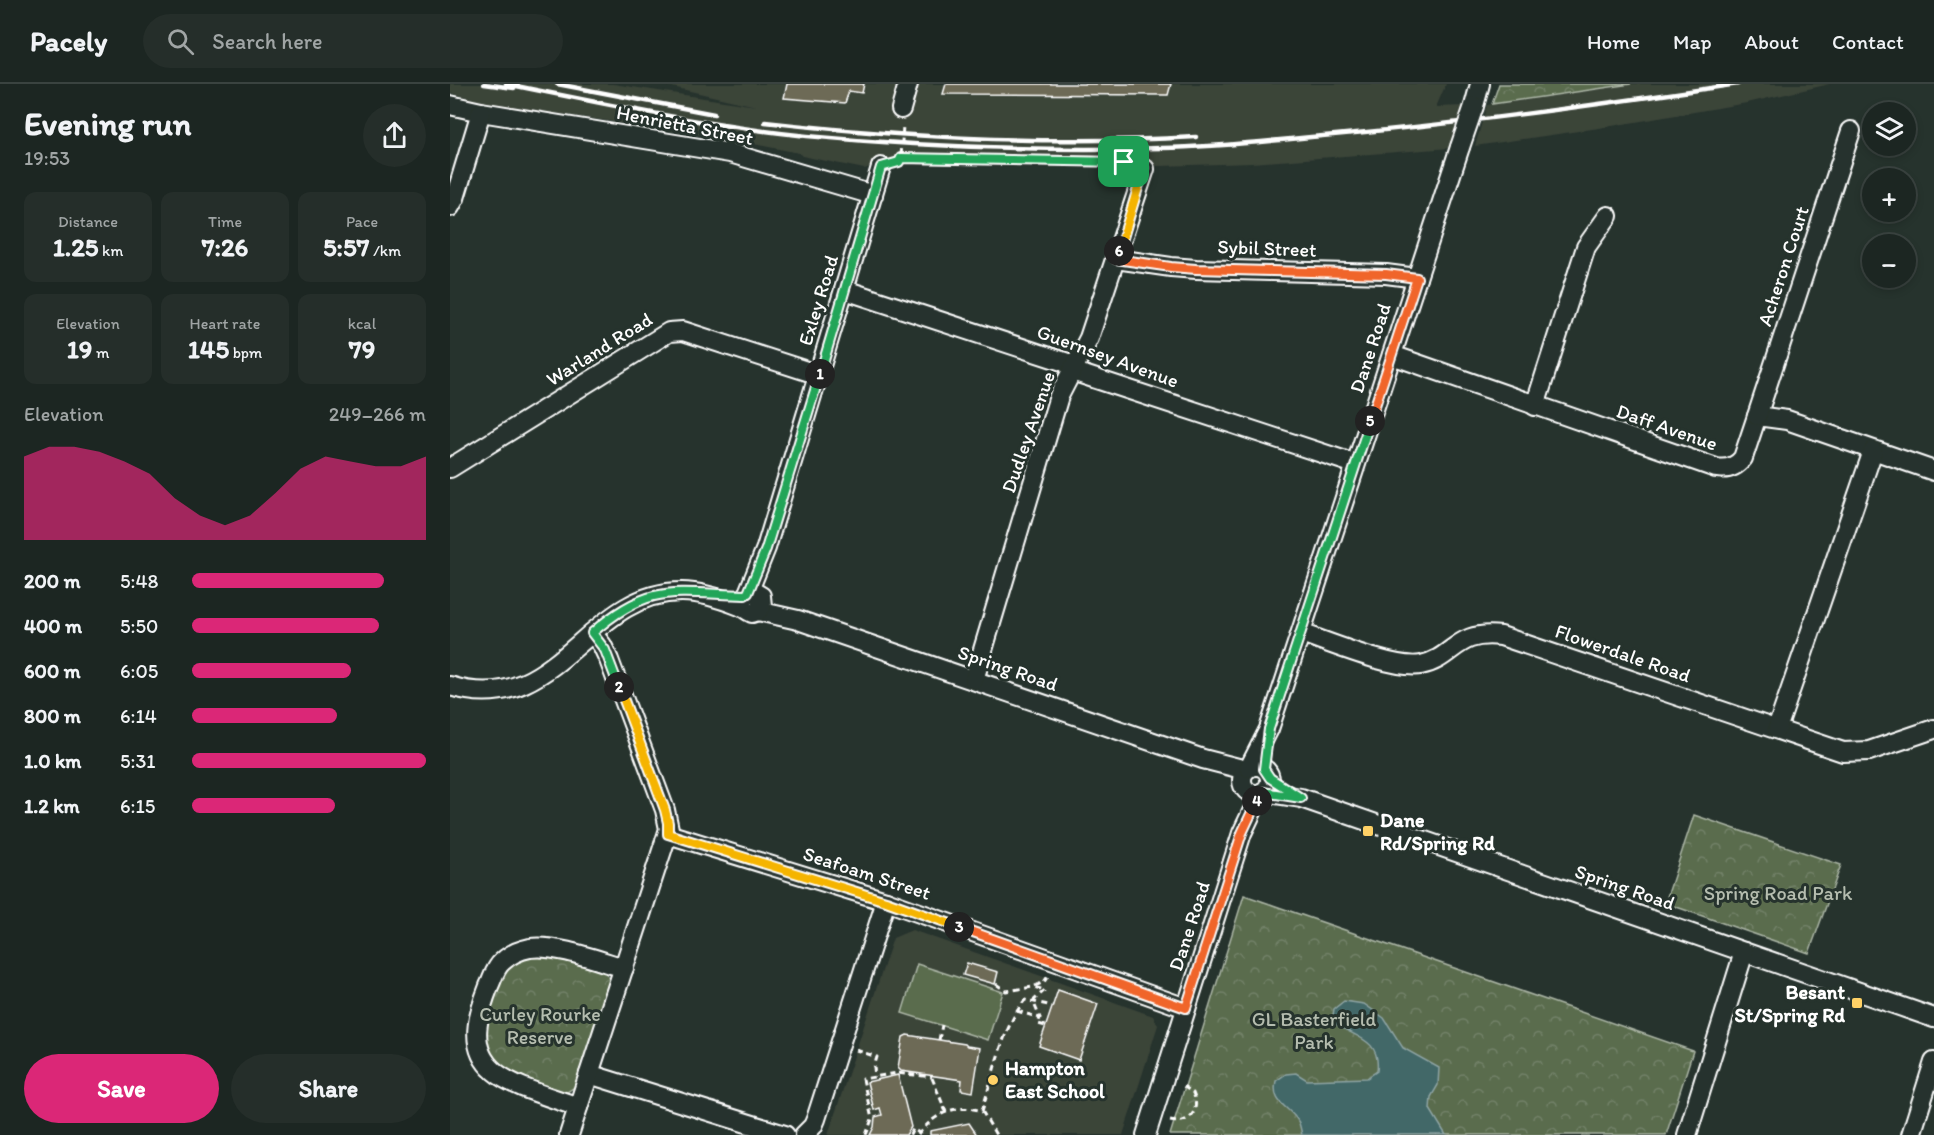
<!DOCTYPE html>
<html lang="en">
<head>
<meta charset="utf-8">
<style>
  body { margin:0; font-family:Itim,sans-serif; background:#252e2a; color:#f1f3f6; height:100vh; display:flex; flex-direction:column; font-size:22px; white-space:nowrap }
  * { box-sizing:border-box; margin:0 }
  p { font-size:20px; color:#a0a5a5 }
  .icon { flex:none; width:33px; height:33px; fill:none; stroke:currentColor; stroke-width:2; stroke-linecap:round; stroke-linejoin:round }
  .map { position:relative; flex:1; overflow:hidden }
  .sheet { display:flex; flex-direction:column; background:#1c2622; width:450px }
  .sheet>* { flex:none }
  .tools { position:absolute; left:1412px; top:18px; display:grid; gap:12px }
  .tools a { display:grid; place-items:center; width:54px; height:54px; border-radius:50%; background:#1c2622; box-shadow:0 3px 9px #0003,0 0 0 2px #3a4340; font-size:30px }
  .pin { position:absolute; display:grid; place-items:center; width:51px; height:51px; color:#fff; margin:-26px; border-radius:12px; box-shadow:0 3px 9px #0006 }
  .km { position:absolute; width:30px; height:30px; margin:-15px; border-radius:50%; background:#222; color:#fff; font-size:16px; line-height:30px; text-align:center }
  .round { display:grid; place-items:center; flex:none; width:63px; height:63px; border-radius:32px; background:#252e2a }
  .head { display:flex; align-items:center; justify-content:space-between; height:102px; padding:0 24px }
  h1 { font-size:33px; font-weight:800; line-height:45px }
  .stats { display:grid; grid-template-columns:repeat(3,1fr); gap:9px; height:102px; padding:6px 24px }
  .stats div { display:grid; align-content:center; border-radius:12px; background:#252e2a; text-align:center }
  .stats b { font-size:26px; font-weight:800 }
  .stats small { font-size:16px; font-weight:400 }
  .stats p { font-size:16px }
  .chart { height:168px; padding:12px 24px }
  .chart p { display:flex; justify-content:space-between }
  .chart svg { width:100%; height:108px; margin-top:6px; fill:#db2777; opacity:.7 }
  .button { display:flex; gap:12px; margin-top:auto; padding:12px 24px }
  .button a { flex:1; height:69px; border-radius:36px; background:#db2777; color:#fff; font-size:24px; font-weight:800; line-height:69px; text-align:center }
  .button a+a { background:#252e2a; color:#f1f3f6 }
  ul { padding:0 24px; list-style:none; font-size:20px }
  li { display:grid; grid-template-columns:96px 72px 1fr; align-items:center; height:45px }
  li i { height:15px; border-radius:8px; background:#db2777 }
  header { display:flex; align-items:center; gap:36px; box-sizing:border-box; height:84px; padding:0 30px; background:#1c2622; border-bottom:2px solid #3a4340 }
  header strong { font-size:28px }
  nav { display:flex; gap:33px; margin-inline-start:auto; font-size:21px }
  .search { width:420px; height:54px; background:#252e2a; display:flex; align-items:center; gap:15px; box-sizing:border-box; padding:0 21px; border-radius:33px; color:#a0a5a5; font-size:22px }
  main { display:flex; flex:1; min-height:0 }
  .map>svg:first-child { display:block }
  .built { fill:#3b4439 }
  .grass { fill:#5a6c4e; stroke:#acb6a6; stroke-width:1.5 }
  .park { fill:url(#park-crowns); stroke:#acb6a6; stroke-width:1.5 }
  .water { fill:#436867; stroke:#8ea4a4; stroke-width:1.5 }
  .building { fill:#6d6a56; stroke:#fff; stroke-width:1.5 }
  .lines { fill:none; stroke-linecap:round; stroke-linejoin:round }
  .street-casing { stroke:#fff; stroke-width:22 }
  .path { stroke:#fff; stroke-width:3; stroke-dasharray:6 4.5; stroke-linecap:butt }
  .street { stroke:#26332d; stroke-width:18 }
  .rail { stroke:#fff; stroke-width:4.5 }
  .street-bridge-casing { stroke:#fff; stroke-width:22; stroke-linecap:butt }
  .street-bridge { stroke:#26332d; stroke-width:18 }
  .split-1-casing { stroke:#fff; stroke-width:12 }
  .split-2-casing { stroke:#fff; stroke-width:12 }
  .split-3-casing { stroke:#fff; stroke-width:12 }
  .split-4-casing { stroke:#fff; stroke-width:12 }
  .split-5-casing { stroke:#fff; stroke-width:12 }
  .split-6-casing { stroke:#fff; stroke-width:12 }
  .split-7-casing { stroke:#fff; stroke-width:12 }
  .split-1 { stroke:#22a559; stroke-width:8 }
  .split-2 { stroke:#22a559; stroke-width:8 }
  .split-3 { stroke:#f5b400; stroke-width:8 }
  .split-4 { stroke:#f0652b; stroke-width:8 }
  .split-5 { stroke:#22a559; stroke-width:8 }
  .split-6 { stroke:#f0652b; stroke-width:8 }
  .split-7 { stroke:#f5b400; stroke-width:8 }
  .poi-dot { fill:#ffd166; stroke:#26332d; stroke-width:2 }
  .labels { text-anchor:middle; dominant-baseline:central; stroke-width:6; stroke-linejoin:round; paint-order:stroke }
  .street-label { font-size:20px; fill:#fff; stroke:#26332d }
  .poi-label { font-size:20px; font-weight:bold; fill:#fff; stroke:#26332d; text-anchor:start }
  .park-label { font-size:20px; fill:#b5bdaf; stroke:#26332d }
</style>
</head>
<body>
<header>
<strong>Pacely</strong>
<div class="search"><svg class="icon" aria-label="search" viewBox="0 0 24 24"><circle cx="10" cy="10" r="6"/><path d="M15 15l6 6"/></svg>Search here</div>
<nav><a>Home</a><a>Map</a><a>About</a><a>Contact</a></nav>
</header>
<main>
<section class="sheet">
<div class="head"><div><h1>Evening run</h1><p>19:53</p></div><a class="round"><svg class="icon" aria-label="share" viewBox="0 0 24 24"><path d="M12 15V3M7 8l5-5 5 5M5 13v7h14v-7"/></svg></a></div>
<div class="stats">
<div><p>Distance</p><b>1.25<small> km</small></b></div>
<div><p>Time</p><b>7:26</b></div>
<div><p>Pace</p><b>5:57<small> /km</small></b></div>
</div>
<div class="stats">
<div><p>Elevation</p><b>19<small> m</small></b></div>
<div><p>Heart rate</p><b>145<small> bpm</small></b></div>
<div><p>kcal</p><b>79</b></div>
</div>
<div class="chart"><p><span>Elevation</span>249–266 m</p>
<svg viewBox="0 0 160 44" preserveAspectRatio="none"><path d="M0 44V10L10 6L20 6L30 8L40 12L50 17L60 27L70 34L80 38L90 34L100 25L110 15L120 10L130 12L140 14L150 14L160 10V44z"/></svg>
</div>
<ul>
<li><b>200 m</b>5:48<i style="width:82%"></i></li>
<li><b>400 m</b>5:50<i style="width:80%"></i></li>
<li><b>600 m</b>6:05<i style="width:68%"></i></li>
<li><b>800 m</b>6:14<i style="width:62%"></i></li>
<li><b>1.0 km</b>5:31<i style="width:100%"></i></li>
<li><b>1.2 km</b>6:15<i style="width:61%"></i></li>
</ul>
<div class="button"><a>Save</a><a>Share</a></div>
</section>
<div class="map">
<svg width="1484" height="1051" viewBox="0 0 1484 1051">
  <defs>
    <pattern id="park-crowns" width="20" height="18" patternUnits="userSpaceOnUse" patternTransform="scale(1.5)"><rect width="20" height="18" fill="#5a6c4e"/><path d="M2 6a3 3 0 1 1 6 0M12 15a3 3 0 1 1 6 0" fill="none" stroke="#738269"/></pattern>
  </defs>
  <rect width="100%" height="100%" fill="#26332d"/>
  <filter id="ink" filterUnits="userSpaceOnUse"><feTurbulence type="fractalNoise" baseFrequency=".0167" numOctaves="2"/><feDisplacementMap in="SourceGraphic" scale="12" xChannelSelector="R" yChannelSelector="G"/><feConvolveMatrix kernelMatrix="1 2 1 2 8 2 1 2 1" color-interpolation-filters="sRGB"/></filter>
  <g filter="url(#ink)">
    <g class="built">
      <path d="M 0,0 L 163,0 L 306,22 L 209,0 L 996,0 L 986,23 L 1014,22 L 1000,64 L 802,79 L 711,82 L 453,77 L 449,74 L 414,85 L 352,72 L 349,69 L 273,54 L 43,20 L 0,9 Z"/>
      <path d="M 1181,0 L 1380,0 L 1297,19 L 1156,43 L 1025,62 L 1037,21 Z"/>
      <path d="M 462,846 L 703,932 L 708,941 L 673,1051 L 378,1051 L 443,854 Z"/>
    </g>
    <path class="grass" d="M 467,880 L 553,908 L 538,956 L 452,929 Z"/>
    <g class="park">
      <path d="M 1049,0 L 1181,0 L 1042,20 Z"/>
      <path d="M 1244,731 L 1391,781 L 1359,869 L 1215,819 Z"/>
      <path d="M 794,811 L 1243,967 L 1216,1051 L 720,1051 Z"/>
      <path d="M 98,871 L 155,887 L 160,897 L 126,1002 L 117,1008 C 95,1007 46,987 37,966 C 29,947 45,891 62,879 C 73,871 85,872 98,871 Z"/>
    </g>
    <path class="water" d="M 894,917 L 914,920 L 934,934 L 953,964 L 989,984 L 988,1001 L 981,1013 L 980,1025 L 996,1051 L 852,1051 C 851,1047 850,1040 848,1037 C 838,1021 821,1020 826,997 L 836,990 L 846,989 L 857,996 L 917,994 L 927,987 C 931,954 905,954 882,938 L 884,925 Z"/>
    <g class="building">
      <path d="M 337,0 L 414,0 L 412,9 L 399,7 L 395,19 L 334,14 Z"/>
      <path d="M 496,0 L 721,0 L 718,11 L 493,10 Z"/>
      <path d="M 517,879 L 548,888 L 545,900 L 513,891 Z"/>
      <path d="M 608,906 L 648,920 L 629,976 L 589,962 Z"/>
      <path d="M 457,951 L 515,960 L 517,962 L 530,964 L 523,1008 L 511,1006 L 512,996 L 451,987 L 448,984 L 453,953 Z"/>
      <path d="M 448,991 L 461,1043 L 456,1051 L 420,1051 L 424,1043 L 425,1033 L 432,1031 L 430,1024 L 424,1026 L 417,998 Z"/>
      <path d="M 519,1039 L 527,1051 L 480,1051 L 480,1047 Z"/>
    </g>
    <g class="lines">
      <g class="street-casing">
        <g id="street">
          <path d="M 0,21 L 31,28 L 280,69 L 423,111"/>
          <path d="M 1024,22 L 1030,0"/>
          <path d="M 451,25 L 458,0"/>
          <path d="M 0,123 L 5,114 L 31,28"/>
          <path d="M 666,175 L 721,183 L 746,185 L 936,190 L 967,194"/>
          <path d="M 395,206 L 615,278 L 631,290 L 905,380"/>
          <path d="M 942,271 L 1266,384 C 1277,386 1286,383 1293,374 L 1307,332 L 1337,336 L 1484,387"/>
          <path d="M 1085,322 L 1136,163 L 1158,132"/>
          <path d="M 1307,332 L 1401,47"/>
          <path d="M 0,384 L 219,248 L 233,247 L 369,291"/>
          <path d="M 298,509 L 316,464 L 431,83"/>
          <path d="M 308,527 L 348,536 L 753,675 L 796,686"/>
          <path d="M 851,549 C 878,558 945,586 971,581 C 1005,574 1005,546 1051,552 L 1393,668 L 1419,667 L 1484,645"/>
          <path d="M 524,596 L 609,312 L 639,254 L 695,85"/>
          <path d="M 0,602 C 108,636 136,507 232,508 C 252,508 272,515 290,522 C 295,524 297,527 302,529 L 308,527 L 312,522 L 311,512 L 306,509 L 298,509 L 292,517 L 294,523"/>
          <path d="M 1327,645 L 1423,367"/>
          <circle cx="806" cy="696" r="14"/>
          <path d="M 799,684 L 819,645 L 1010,63"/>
          <path d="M 813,708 L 851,714 L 1484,934"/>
          <path d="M 218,750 L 436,817 L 736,924"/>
          <path d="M 139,990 L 335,1051"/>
          <path d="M 128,1023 C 104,1014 62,1003 44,987 C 17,964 28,930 39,902 C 43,894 45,884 52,878 C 59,871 70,866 80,864 C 104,860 150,877 174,884"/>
          <path d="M 119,1051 L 219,745 L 215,726 L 159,576 L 152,561 L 142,549"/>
          <path d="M 354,1051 L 363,1042 L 366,1035 L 436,817"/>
          <path d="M 696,1051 L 792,749 L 811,709"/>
          <path d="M 1237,1051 L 1294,868"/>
          <path d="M 1461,1051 L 1484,978"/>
        </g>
      </g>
      <g class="path">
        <path d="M 451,74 L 674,78 L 681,80"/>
        <path d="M 446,79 L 449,78 L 451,74 L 453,41"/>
        <path d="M 546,900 L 556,907 L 583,903 L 595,906 L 583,917 L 590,934"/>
        <path d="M 585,902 L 594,898 L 598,892"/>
        <path d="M 567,927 L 590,934 L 588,940 L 596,942"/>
        <path d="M 489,956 L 492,941"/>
        <path d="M 406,966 L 427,973 L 424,983 L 425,993"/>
        <path d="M 482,994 L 496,1028"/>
        <path d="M 532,1027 C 543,992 552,944 575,916 L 603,922"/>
        <path d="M 720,1037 C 739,1041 751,1027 743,1009 L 732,1001"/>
        <path d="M 416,1051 L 422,1035 L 413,995 L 447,989 L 482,993"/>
        <path d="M 460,1051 L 463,1045 L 469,1049"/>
        <path d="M 468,1051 C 484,1030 505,1019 532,1027 L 546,1051"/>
      </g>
      <use href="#street" class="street"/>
      <g class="rail">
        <path d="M 34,0 L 64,4"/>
        <path d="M 56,0 C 156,20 256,42 357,52 C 475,63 594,67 712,64 C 762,63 812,58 861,53 C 1004,41 1146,21 1288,0"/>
        <path d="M 107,0 L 264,30"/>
        <path d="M 315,38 C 457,54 603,61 746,53"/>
      </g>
      <g class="street-bridge-casing">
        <path id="street-bridge" d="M 1010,63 L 1024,22"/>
      </g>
      <use href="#street-bridge" class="street-bridge"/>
    </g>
  </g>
  <g class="lines" filter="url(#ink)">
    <g class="split-1-casing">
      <path id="split-1" d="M 370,290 L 431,83 L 449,78 L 451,74 L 674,78"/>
    </g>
    <g class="split-2-casing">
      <path id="split-2" d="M 169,603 L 155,566 L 142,549 C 200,498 224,509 295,511 L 298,509 L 316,465 L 370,290"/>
    </g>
    <g class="split-3-casing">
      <path id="split-3" d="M 169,603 L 215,726 L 218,739 L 218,750 L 436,817 L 509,843"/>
    </g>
    <g class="split-4-casing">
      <path id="split-4" d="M 509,843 L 736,924 L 792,749 L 807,717"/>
    </g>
    <g class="split-5-casing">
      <path id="split-5" d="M 807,717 L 811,709 L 813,708 L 851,714 L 820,694 L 814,685 L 819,645 L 920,337"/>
    </g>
    <g class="split-6-casing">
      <path id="split-6" d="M 669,167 L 666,175 L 721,183 L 746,185 L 936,190 L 967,194 L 920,337"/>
    </g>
    <g class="split-7-casing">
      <path id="split-7" d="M 669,167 L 694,84 L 674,78"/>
    </g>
    <use href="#split-1" class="split-1"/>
    <use href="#split-2" class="split-2"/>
    <use href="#split-3" class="split-3"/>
    <use href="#split-4" class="split-4"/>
    <use href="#split-5" class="split-5"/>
    <use href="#split-6" class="split-6"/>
    <use href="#split-7" class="split-7"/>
  </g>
  <g class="poi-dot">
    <rect x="912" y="741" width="12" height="12" rx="3"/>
    <rect x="1401" y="913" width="12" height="12" rx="3"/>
    <circle cx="543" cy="996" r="6"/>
  </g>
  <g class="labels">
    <g class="street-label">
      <text transform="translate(235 41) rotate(11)">Henrietta Street</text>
      <text transform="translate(817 164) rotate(2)">Sybil Street</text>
      <text transform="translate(1333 182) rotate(-72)">Acheron Court</text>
      <text transform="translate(368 216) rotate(-73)">Exley Road</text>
      <text transform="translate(920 264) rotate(-72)">Dane Road</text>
      <text transform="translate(149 265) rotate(-32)">Warland Road</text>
      <text transform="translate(658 272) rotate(20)">Guernsey Avenue</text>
      <text transform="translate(1217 343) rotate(19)">Daff Avenue</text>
      <text transform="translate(578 348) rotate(-71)">Dudley Avenue</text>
      <text transform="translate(1173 569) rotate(19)">Flowerdale Road</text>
      <text transform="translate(558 584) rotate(19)">Spring Road</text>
      <text transform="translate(417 789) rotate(18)">Seafoam Street</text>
      <text transform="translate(1175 803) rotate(19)">Spring Road</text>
      <text transform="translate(739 842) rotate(-72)">Dane Road</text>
    </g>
    <g class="poi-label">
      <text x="930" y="736">Dane<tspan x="930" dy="23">Rd/Spring Rd</tspan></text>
      <text x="1395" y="908" text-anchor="end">Besant<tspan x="1395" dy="23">St/Spring Rd</tspan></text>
      <text x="555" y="984">Hampton<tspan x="555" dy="23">East School</tspan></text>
    </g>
    <g class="park-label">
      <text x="1328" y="809">Spring Road Park</text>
      <text x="90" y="930">Curley Rourke<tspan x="90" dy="23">Reserve</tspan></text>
      <text x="864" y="935">GL Basterfield<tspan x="864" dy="23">Park</tspan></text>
    </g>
  </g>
</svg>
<div class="tools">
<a><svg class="icon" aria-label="layers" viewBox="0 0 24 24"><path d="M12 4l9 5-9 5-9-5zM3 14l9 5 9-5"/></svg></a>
<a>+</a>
<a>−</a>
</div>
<div class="pin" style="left:674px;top:78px;background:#1e9e55"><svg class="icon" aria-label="arrive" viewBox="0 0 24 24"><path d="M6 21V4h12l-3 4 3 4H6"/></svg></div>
<b class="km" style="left:370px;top:290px">1</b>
<b class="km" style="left:169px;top:603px">2</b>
<b class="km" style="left:509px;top:843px">3</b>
<b class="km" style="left:807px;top:717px">4</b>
<b class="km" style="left:920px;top:337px">5</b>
<b class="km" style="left:669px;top:167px">6</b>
</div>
</main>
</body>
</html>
